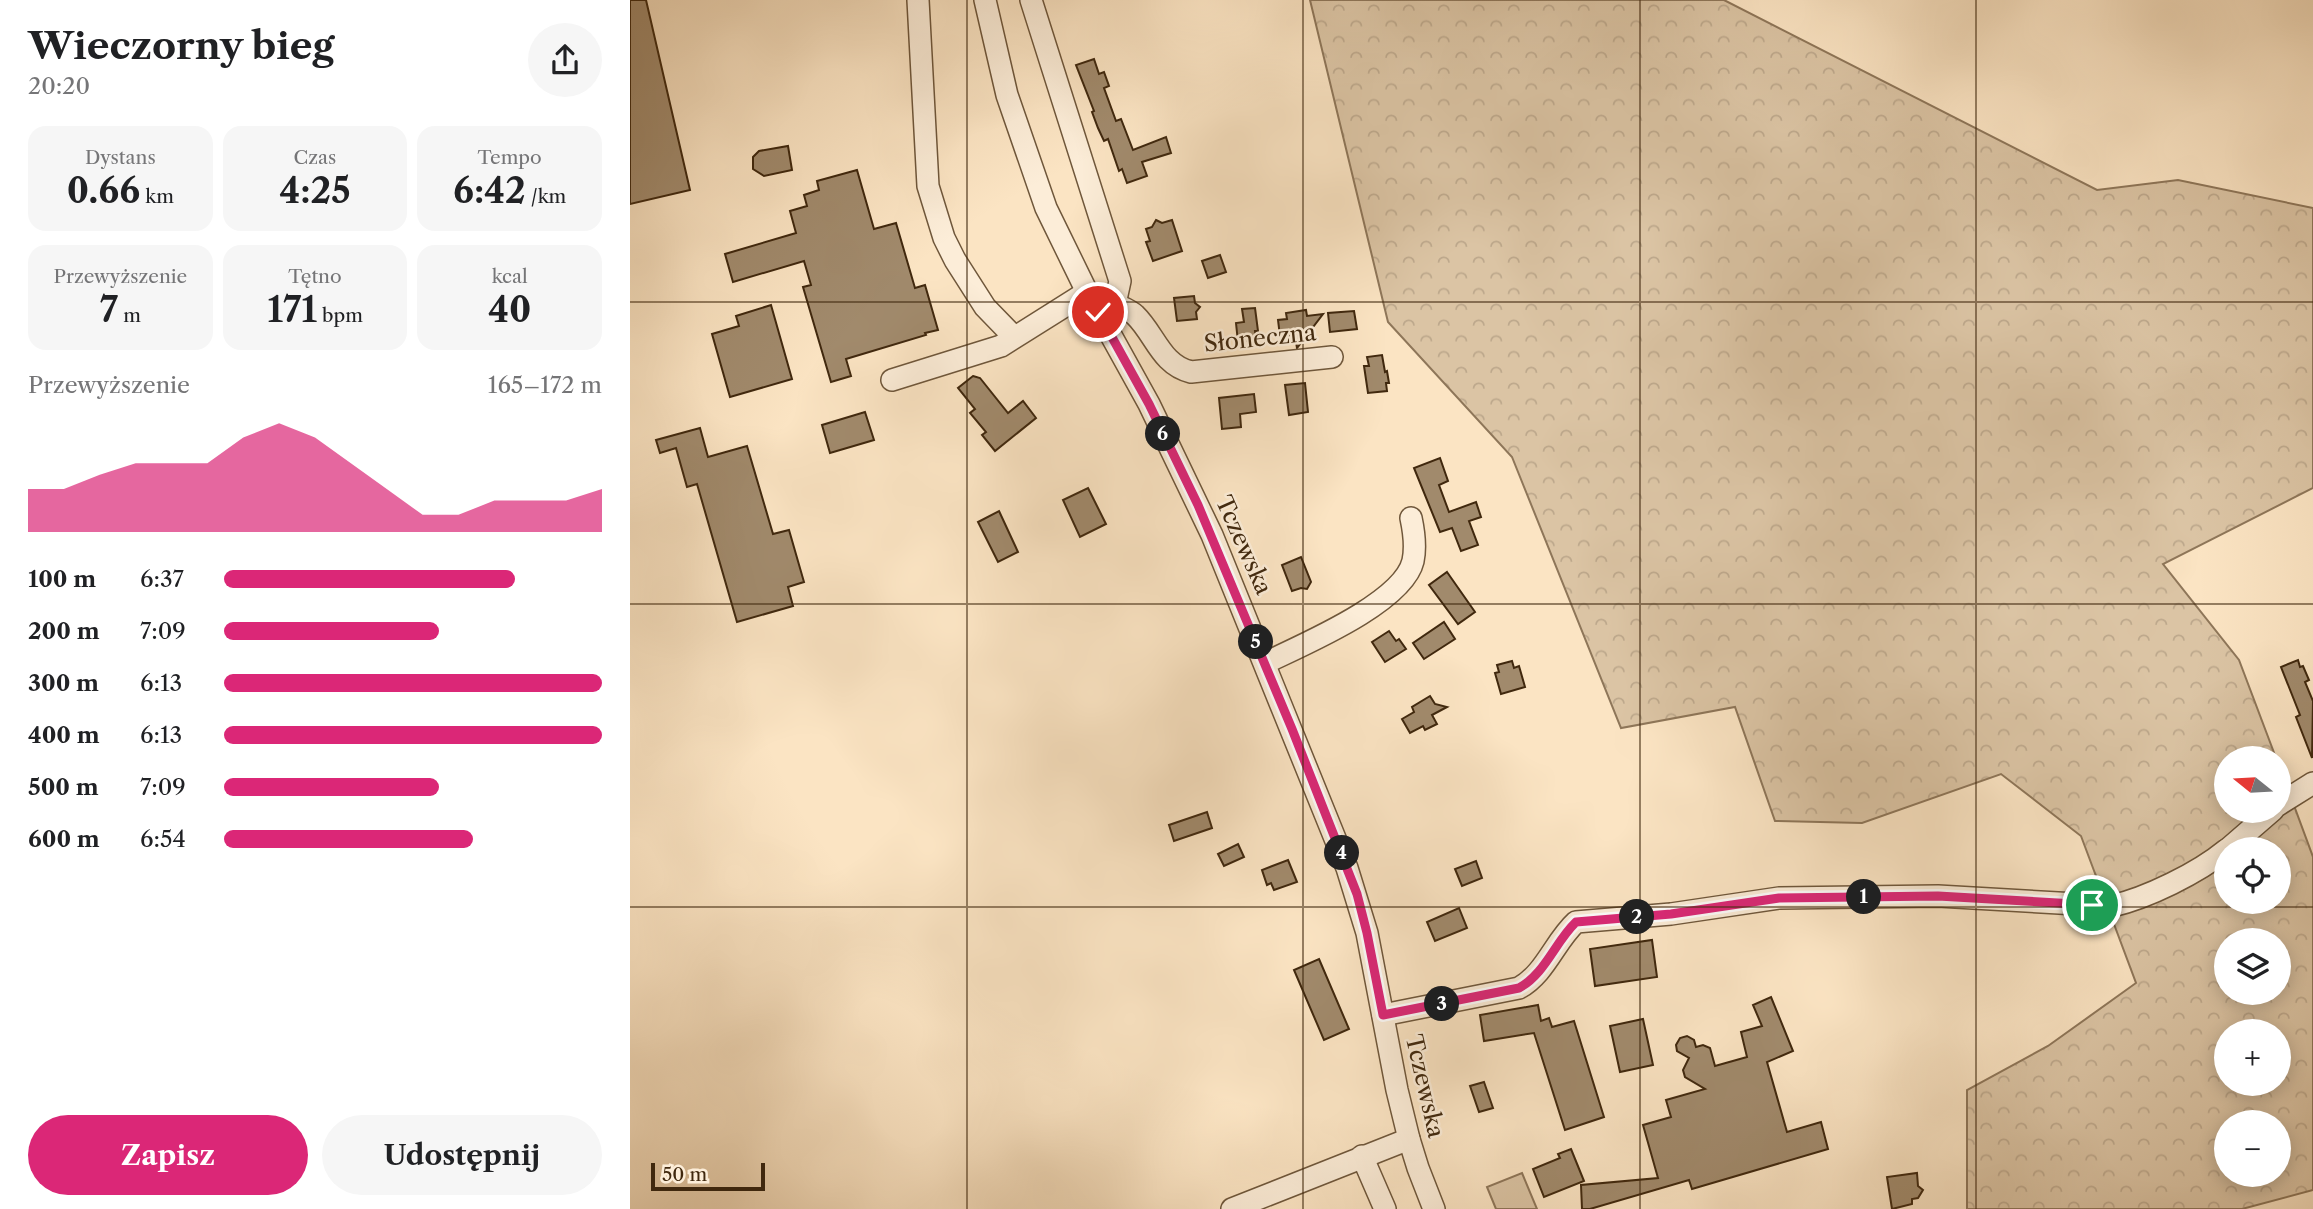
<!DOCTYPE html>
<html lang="pl">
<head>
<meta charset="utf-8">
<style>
  body { margin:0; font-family:"Libre Caslon Text",serif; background:#f6f6f6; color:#202124; height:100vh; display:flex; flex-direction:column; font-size:26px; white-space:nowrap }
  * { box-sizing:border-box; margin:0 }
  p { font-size:23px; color:#757577 }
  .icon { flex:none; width:38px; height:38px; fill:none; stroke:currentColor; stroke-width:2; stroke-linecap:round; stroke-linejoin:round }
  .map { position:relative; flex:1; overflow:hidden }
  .panel { display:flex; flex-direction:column; background:#fff; width:630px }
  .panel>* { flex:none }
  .needle { width:46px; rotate:288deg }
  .controls { position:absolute; left:1584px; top:746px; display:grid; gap:14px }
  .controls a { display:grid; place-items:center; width:77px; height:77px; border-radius:50%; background:#fff; box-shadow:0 4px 18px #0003; font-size:35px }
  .scale { position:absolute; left:21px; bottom:18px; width:114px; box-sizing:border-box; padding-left:7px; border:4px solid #40280e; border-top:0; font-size:19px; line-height:24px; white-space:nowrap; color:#40280e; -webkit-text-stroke:5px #fcedd8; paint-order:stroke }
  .pin { position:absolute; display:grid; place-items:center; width:60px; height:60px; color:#fff; margin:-30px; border:4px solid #fff; border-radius:50%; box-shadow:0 2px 7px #0007 }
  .km { position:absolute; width:35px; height:35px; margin:-18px; border-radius:50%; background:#222; color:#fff; font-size:19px; line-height:35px; text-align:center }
  .round { display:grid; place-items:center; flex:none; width:74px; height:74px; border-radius:37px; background:#f6f6f6 }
  .headline { display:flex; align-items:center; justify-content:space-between; height:119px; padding:0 28px }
  h1 { font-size:38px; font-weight:700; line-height:52px }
  .metrics { display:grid; grid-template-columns:repeat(3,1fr); gap:10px; height:119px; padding:7px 28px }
  .metrics div { display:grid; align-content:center; border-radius:18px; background:#f6f6f6; text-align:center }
  .metrics b { font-size:35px; font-weight:700 }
  .metrics small { font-size:19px; font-weight:400 }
  .metrics p { font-size:19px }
  .chart { height:196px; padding:14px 28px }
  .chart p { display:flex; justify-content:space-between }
  .chart svg { width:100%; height:126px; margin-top:7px; fill:#db2777; opacity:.7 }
  .cta { display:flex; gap:14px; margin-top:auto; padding:14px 28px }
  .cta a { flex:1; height:80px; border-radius:42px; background:#db2777; color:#fff; font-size:28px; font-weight:700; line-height:80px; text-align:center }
  .cta a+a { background:#f6f6f6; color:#202124 }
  ul { padding:0 28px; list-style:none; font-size:23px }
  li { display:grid; grid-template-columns:112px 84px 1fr; align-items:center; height:52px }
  li i { height:18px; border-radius:9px; background:#db2777 }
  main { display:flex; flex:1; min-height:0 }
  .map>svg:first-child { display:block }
  .forest { fill:url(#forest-crowns); stroke:#8e7659; stroke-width:2; fill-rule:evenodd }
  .pitch { fill:#dbc4a4; stroke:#8e7659; stroke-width:2 }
  .building { fill:#a18a6c; stroke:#40280e; stroke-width:2 }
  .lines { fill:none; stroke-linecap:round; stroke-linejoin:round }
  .minor-casing { stroke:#6f573b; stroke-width:24 }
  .minor { stroke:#fcedd8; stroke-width:21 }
  .route-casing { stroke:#fff; stroke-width:14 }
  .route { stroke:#db2777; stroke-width:9 }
  .grid { fill:none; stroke:#40280e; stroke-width:2; stroke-opacity:0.55 }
  .labels { text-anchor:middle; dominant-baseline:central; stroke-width:5; stroke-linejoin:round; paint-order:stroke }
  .street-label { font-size:23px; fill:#40280e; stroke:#fcedd8 }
</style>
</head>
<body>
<main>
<section class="panel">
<div class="headline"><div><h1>Wieczorny bieg</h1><p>20:20</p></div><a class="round"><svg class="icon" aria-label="share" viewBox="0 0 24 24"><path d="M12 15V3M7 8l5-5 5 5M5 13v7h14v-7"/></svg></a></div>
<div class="metrics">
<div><p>Dystans</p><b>0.66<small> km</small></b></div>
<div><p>Czas</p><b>4:25</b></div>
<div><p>Tempo</p><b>6:42<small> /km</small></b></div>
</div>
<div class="metrics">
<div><p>Przewyższenie</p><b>7<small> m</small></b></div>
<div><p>Tętno</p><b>171<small> bpm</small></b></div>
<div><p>kcal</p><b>40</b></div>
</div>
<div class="chart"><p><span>Przewyższenie</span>165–172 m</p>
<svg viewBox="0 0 160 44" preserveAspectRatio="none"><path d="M0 44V29L10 29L20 24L30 20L40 20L50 20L60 11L70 6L80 11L90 20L100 29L110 38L120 38L130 33L140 33L150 33L160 29V44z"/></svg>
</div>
<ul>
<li><b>100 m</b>6:37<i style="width:77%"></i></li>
<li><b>200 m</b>7:09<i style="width:57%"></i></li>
<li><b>300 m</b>6:13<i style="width:100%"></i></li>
<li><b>400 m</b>6:13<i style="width:100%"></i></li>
<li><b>500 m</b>7:09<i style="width:57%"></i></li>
<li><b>600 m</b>6:54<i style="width:66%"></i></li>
</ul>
<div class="cta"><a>Zapisz</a><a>Udostępnij</a></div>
</section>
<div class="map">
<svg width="1683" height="1209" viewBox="0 0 1683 1209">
  <defs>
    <pattern id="forest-crowns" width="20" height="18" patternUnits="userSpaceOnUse" patternTransform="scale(1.75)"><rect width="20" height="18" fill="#dbc4a4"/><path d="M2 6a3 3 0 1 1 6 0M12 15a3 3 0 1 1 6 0" fill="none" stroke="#bda88c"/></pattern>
  </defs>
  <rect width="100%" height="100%" fill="#fbe4c3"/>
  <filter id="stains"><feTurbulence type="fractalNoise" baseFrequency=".00286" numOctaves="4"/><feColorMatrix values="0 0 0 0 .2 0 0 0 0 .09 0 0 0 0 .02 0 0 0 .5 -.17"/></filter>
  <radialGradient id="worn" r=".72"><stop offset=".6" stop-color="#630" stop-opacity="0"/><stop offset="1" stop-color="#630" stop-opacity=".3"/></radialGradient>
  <path class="forest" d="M 680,0 L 1094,0 L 1467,190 L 1548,180 L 1683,208 L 1683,488 L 1533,564 L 1609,660 L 1646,758 L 1596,758 L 1596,810 L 1648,810 L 1649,765 L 1683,857 L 1683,1190 L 1612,1209 L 1337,1209 L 1337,1090 L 1418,1046 L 1506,983 L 1451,836 L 1371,774 L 1232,823 L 1145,821 L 1105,707 L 991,728 L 882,457 L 758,322 ZM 1596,849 L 1648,849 L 1648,901 L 1596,901 ZM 1596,940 L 1648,940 L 1648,992 L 1596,992 ZM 1596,1031 L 1648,1031 L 1648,1083 L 1596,1083 ZM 1596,1122 L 1648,1122 L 1648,1174 L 1596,1174 Z"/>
  <path class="pitch" d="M 892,1173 L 907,1209 L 866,1209 L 857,1187 Z"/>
  <g class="building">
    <path d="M 0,0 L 16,0 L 60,190 L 0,204 Z"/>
    <path d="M 464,59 L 469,74 L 474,72 L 479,86 L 474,88 L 486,121 L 491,119 L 503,150 L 536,137 L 541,153 L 512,162 L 517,176 L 497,183 L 492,169 L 489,171 L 478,139 L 474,141 L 468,128 L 462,112 L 464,111 L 446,65 Z"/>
    <path d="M 158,146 L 162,170 L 134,176 L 123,169 L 123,157 L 129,151 Z"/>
    <path d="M 227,170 L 244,229 L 266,223 L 285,288 L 295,285 L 308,330 L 295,333 L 296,335 L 216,359 L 221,376 L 201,382 L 173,287 L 181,285 L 174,261 L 103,282 L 95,254 L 166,233 L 160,211 L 177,206 L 174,195 L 189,190 L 187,181 Z"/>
    <path d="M 526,220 L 532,223 L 542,220 L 552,251 L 523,261 L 516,242 L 520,241 L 516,229 L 522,227 Z"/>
    <path d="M 590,255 L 596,272 L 578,278 L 572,261 Z"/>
    <path d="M 564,296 L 565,303 L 570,307 L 566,312 L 567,319 L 547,321 L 544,298 Z"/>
    <path d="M 141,305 L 162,379 L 100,397 L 82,334 L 109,326 L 106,316 Z"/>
    <path d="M 625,308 L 628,331 L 625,331 L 626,340 L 608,342 L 606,323 L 614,322 L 612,309 Z"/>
    <path d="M 676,310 L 677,316 L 693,314 L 667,348 L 665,336 L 650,336 L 648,320 L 657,319 L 656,313 Z"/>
    <path d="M 724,311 L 727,329 L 700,332 L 698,313 Z"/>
    <path d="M 752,355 L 755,372 L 757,371 L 759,383 L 756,383 L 757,391 L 738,393 L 734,366 L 739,366 L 737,357 Z"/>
    <path d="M 343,376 L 350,378 L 378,413 L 393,401 L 406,418 L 365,451 L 352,435 L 356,432 L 340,413 L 345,409 L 328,388 Z"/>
    <path d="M 675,383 L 678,412 L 659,415 L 655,385 Z"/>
    <path d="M 624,394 L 626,412 L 610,414 L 611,427 L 592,429 L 589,398 Z"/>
    <path d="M 235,412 L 244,440 L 200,453 L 192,425 Z"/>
    <path d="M 70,428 L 78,457 L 117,446 L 143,534 L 159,530 L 174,582 L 158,587 L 163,606 L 107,622 L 67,484 L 57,487 L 46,448 L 30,453 L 26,440 Z"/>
    <path d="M 810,458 L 818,481 L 809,485 L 819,512 L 846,502 L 851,517 L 839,521 L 848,545 L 831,551 L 822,528 L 810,532 L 784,468 Z"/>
    <path d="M 458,488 L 476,524 L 450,537 L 433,500 Z"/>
    <path d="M 369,511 L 388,552 L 368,562 L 348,522 Z"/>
    <path d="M 671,557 L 681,582 L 677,589 L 671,588 L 662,591 L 652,565 Z"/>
    <path d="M 817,572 L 845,612 L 828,624 L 799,585 Z"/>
    <path d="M 814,622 L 825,639 L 794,659 L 783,643 Z"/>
    <path d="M 759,631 L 766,641 L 769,639 L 776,649 L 755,662 L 742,642 Z"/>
    <path d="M 1668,660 L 1670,667 L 1673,666 L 1679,680 L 1675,682 L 1683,701 L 1682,758 L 1666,717 L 1670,715 L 1651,667 Z"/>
    <path d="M 882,661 L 884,668 L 889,666 L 895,687 L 871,694 L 865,673 L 869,672 L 867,665 Z"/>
    <path d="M 800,696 L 805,704 L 817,707 L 802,715 L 807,724 L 795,730 L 793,726 L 780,733 L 772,719 L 784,712 L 782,707 Z"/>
    <path d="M 577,812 L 582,828 L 544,841 L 539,825 Z"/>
    <path d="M 608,844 L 614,857 L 594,866 L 588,854 Z"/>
    <path d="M 658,860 L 667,882 L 644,890 L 641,883 L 637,885 L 632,870 Z"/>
    <path d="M 846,861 L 852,878 L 832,886 L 825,869 Z"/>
    <path d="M 829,908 L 837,928 L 805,941 L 797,922 Z"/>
    <path d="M 1022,940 L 1027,977 L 965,986 L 960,949 Z"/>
    <path d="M 689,959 L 719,1029 L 694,1040 L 664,970 Z"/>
    <path d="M 1141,997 L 1163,1051 L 1137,1062 L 1157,1132 L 1191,1122 L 1198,1149 L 1062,1189 L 1059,1180 L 960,1209 L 952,1209 L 951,1185 L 1028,1178 L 1013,1125 L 1041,1117 L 1036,1100 L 1075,1089 L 1055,1077 L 1053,1070 L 1059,1058 L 1047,1051 L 1046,1045 L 1050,1038 L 1057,1036 L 1064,1040 L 1066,1047 L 1073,1045 L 1080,1048 L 1085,1066 L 1117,1057 L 1111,1032 L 1132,1026 L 1123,1005 Z"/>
    <path d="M 908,1005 L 911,1021 L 919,1018 L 922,1027 L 944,1021 L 974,1117 L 935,1130 L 904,1033 L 854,1041 L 850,1015 Z"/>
    <path d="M 1013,1019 L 1023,1065 L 990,1072 L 980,1026 Z"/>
    <path d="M 854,1082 L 863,1108 L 849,1112 L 840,1086 Z"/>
    <path d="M 941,1149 L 954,1181 L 914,1197 L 903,1169 L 930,1158 L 928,1154 Z"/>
    <path d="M 1287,1173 L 1288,1186 L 1293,1190 L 1288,1198 L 1282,1199 L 1282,1204 L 1262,1209 L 1257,1177 Z"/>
  </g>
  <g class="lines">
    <g class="minor-casing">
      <g id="minor">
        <path d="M 288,0 L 298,186 L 314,238 L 325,260 L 355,307 L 384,337"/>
        <path d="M 355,0 L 377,95 L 416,208 L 457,292 L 519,404 L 582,535 L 717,868 L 737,933 L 767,1090 L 779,1139 L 788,1168 L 804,1209"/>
        <path d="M 401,0 L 490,281 L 485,304"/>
        <path d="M 473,309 L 485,304 C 491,307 500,310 505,315 C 525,334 531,365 561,372 L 702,357"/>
        <path d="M 262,380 L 371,346 L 457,292"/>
        <path d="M 635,663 C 672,645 773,603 783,561 C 786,547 784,532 781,518"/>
        <path d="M 1648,805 L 1683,783"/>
        <path d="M 1598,849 L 1643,810"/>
        <path d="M 753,1015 L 889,988 C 915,974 925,941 946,922 L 1041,914 L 1149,898 L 1308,896 L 1482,906 C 1517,898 1568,873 1596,850"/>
        <path d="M 732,1156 L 755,1209"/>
        <path d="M 602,1209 L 779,1139"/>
      </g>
    </g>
    <use href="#minor" class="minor"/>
  </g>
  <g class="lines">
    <g class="route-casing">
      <path id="route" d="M 468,312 L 519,404 L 568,505 L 662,729 L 727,894 L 737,933 L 753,1015 L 889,988 C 915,974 925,942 946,922 L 1041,914 L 1149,898 L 1308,896 L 1462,905"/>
    </g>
    <use href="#route" class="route"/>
  </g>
  <path class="grid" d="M 337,0 L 337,1209M 673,0 L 673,1209M 1010,0 L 1010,1209M 1346,0 L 1346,1209M 0,302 L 1683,302M 0,604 L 1683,604M 0,907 L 1683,907"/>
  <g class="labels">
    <g class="street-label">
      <text transform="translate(630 338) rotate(-6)">Słoneczna</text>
      <text transform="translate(614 545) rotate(66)">Tczewska</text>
      <text transform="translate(795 1086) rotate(77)">Tczewska</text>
    </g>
  </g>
  <rect width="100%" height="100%" filter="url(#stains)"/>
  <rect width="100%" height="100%" fill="url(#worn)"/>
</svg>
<div class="controls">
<a><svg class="needle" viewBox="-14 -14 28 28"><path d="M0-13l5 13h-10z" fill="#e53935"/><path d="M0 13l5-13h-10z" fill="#757577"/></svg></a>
<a><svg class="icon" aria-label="locate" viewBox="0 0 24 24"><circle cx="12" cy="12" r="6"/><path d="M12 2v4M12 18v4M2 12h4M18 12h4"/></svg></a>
<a><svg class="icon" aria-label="layers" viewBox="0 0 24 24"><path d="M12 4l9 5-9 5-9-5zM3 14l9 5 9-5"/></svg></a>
<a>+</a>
<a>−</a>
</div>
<div class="scale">50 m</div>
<div class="pin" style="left:1462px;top:905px;background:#1e9e55"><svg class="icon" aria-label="arrive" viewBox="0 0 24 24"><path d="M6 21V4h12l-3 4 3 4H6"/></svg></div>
<div class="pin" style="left:468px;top:312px;background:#d93025"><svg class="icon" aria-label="check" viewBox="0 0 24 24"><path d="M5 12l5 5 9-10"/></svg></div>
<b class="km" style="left:1234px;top:897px">1</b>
<b class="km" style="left:1007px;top:917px">2</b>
<b class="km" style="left:812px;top:1004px">3</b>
<b class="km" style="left:712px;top:853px">4</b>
<b class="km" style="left:626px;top:642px">5</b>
<b class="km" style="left:533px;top:434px">6</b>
</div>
</main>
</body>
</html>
